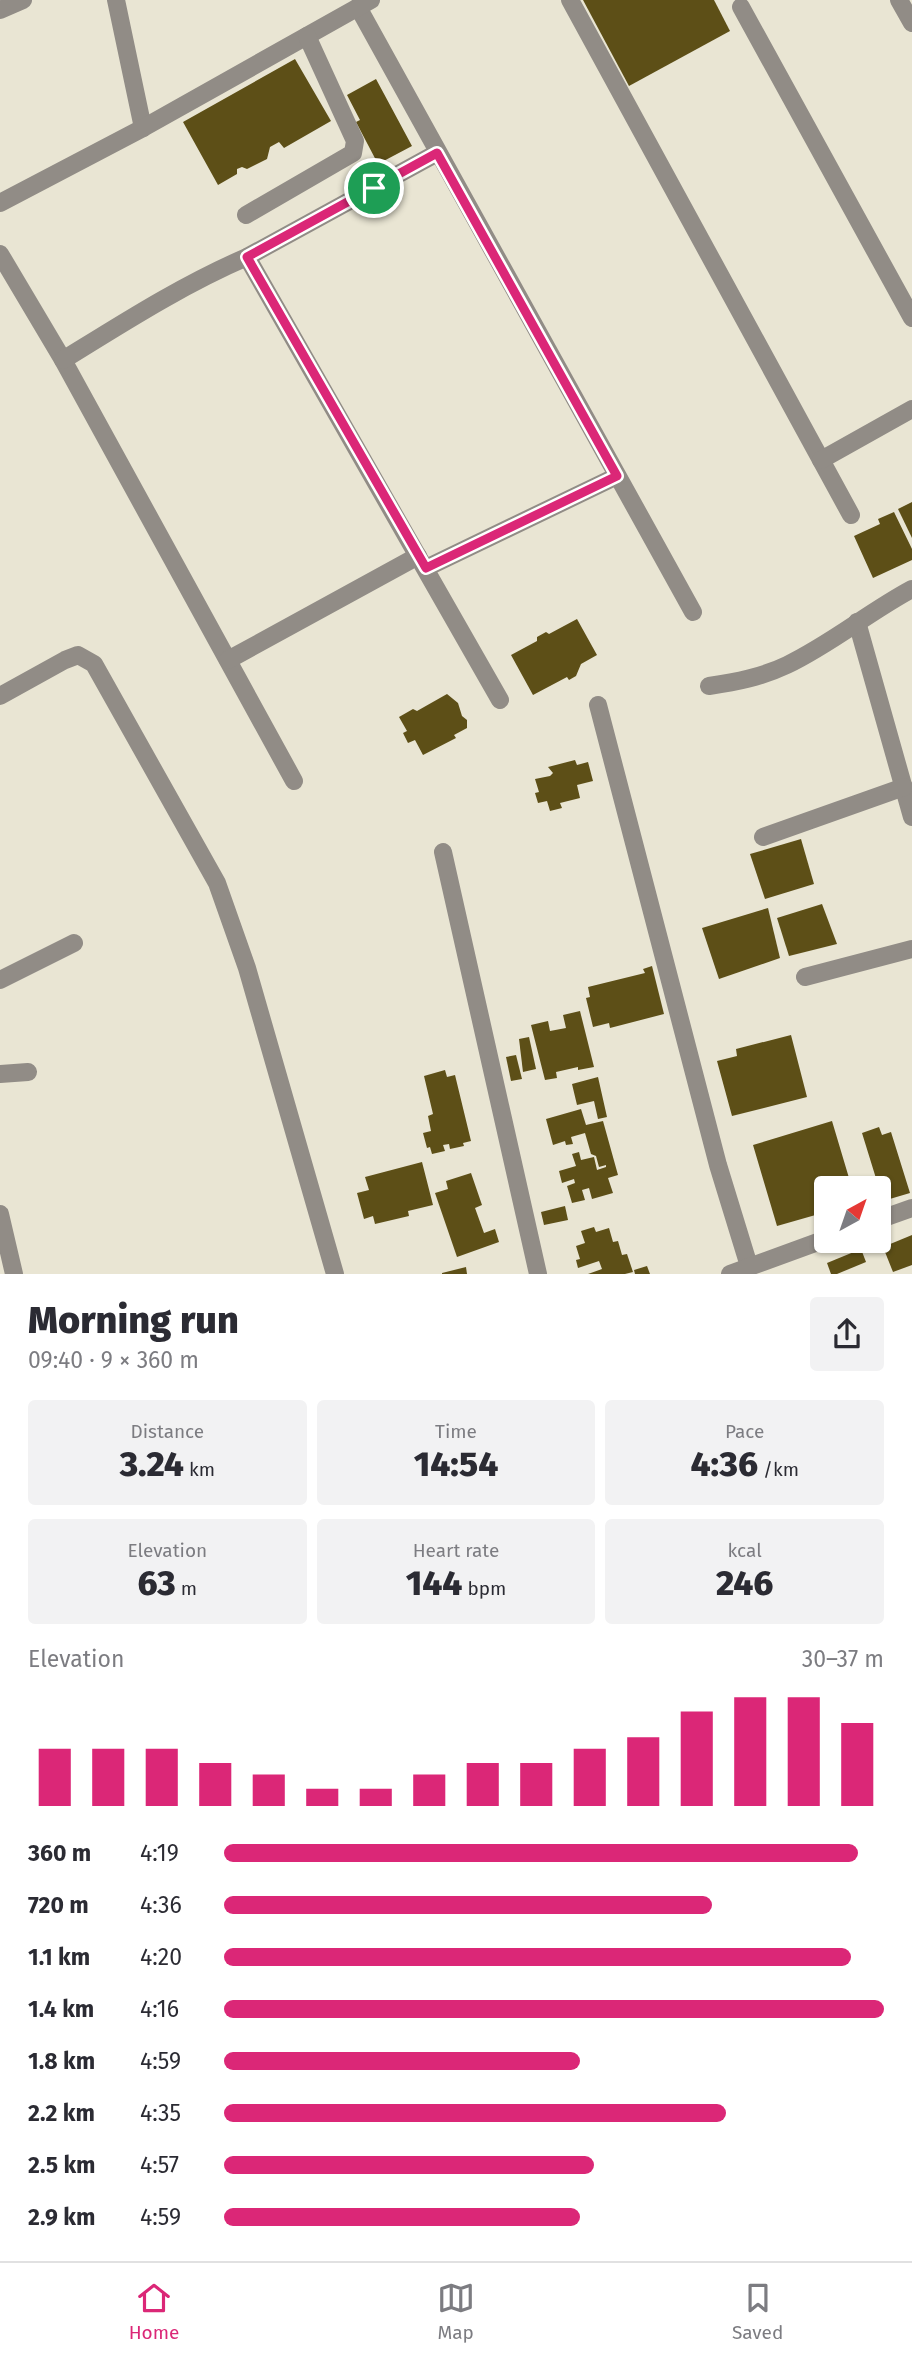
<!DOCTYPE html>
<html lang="en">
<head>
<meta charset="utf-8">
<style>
  body { margin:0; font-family:"Fira Sans",sans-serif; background:#f2f2f3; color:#2b2b33; height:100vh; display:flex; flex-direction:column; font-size:26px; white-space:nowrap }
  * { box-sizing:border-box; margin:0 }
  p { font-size:23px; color:#7c7c81 }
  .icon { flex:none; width:38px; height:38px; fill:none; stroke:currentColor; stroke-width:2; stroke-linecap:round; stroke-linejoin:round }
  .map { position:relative; height:1274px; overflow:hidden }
  .sheet { display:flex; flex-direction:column; background:#fff; flex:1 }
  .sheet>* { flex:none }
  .needle { width:46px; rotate:40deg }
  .buttons { position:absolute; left:814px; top:1176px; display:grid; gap:14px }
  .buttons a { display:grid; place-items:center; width:77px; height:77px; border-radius:7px; background:#fff; box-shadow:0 2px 5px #0004; font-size:35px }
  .pin { position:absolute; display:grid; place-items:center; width:60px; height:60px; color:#fff; margin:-30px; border:4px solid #fff; border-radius:50%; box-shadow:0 2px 7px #0007 }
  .round { display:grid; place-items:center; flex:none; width:74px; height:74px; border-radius:7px; background:#f2f2f3 }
  .head { display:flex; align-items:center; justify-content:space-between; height:119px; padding:0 28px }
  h1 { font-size:38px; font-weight:800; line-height:52px }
  .stats { display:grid; grid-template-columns:repeat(3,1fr); gap:10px; height:119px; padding:7px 28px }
  .stats div { display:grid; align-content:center; border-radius:7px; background:#f2f2f3; text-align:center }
  .stats b { font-size:35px; font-weight:800 }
  .stats small { font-size:19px; font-weight:400 }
  .stats p { font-size:19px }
  .chart { height:196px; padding:14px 28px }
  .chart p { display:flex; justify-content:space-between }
  .chart svg { width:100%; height:126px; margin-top:7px; stroke:#db2777; stroke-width:6 }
  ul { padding:0 28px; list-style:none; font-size:23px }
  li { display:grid; grid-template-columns:112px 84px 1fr; align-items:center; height:52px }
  li i { height:18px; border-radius:9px; background:#db2777 }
  .menu { display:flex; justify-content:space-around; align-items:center; height:98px; border-top:2px solid #e1e1e2; background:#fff; font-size:19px; color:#7c7c81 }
  .menu a { display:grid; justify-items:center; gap:4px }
  .menu .current { color:#db2777 }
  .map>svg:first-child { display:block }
  .building { fill:#5d4f17 }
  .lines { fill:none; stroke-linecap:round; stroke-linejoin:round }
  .minor { stroke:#918c86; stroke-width:18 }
  .route-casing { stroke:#fff; stroke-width:14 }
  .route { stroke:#db2777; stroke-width:9 }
</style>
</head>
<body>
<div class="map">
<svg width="912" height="1274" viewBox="0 0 912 1274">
  <rect width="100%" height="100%" fill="#e9e5d3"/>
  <g class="building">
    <path d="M 583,0 L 714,0 L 730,31 L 629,86 Z"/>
    <path d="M 295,59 L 331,121 L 284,148 L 279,142 L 270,147 L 267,159 L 247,169 L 242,167 L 237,169 L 237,174 L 218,185 L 183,122 Z"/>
    <path d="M 376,79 L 412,146 L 378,164 L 356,122 L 360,120 L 347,95 Z"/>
    <path d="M 912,502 L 912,538 L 898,509 Z"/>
    <path d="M 894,512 L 912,549 L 912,560 L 873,578 L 854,536 L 880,524 L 878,519 Z"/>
    <path d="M 577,619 L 597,655 L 581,664 L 576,676 L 569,680 L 567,677 L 533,695 L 511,655 L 537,641 L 537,637 L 546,632 L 549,634 Z"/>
    <path d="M 447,694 L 458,703 L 462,716 L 467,720 L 467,728 L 454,735 L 456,738 L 423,755 L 415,740 L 408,743 L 403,733 L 407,731 L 399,717 L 413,709 L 417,711 Z"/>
    <path d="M 575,760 L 577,765 L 588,762 L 593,781 L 577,785 L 580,798 L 560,803 L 562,808 L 550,811 L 547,801 L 538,803 L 535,793 L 539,792 L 535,779 L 550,776 L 553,773 L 548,767 Z"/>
    <path d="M 801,839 L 814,884 L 765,899 L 750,854 Z"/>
    <path d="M 822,904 L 837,944 L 789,956 L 777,918 Z"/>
    <path d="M 768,908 L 780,958 L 719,979 L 702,928 Z"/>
    <path d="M 652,966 L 664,1014 L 610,1028 L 609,1023 L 593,1027 L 586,998 L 590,997 L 588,987 L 645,973 L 643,969 Z"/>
    <path d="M 580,1011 L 594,1067 L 578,1070 L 578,1067 L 556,1072 L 557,1078 L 545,1080 L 531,1025 L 548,1021 L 550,1031 L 566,1028 L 563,1015 Z"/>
    <path d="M 791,1035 L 807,1097 L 732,1116 L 717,1061 L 737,1056 L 736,1049 Z"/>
    <path d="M 529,1037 L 536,1069 L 523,1072 L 519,1039 Z"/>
    <path d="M 516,1055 L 522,1079 L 511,1081 L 506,1057 Z"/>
    <path d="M 445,1070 L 447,1077 L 455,1075 L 471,1141 L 463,1143 L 464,1146 L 450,1149 L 449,1144 L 443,1145 L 445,1151 L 432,1154 L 430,1147 L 427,1148 L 423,1133 L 431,1131 L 428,1116 L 433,1114 L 424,1076 Z"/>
    <path d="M 598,1077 L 607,1117 L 598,1119 L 594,1101 L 577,1105 L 572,1084 Z"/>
    <path d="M 581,1109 L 586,1125 L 603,1121 L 618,1175 L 608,1178 L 613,1193 L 592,1199 L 589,1188 L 582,1190 L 585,1200 L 572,1203 L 567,1186 L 575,1183 L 574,1179 L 562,1183 L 559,1171 L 576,1166 L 572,1154 L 579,1152 L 581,1160 L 594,1157 L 597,1170 L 606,1167 L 606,1165 L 599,1167 L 596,1156 L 591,1154 L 585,1133 L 571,1137 L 573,1144 L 566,1145 L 565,1141 L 553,1145 L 546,1119 Z"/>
    <path d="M 832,1121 L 852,1188 L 826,1188 L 826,1212 L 777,1226 L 753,1145 Z"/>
    <path d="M 879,1127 L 882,1135 L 891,1132 L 910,1193 L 883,1201 L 862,1133 Z"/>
    <path d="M 422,1162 L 433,1205 L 408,1211 L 409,1216 L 375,1224 L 373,1216 L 364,1219 L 357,1193 L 369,1190 L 365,1177 Z"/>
    <path d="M 471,1173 L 482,1205 L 475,1208 L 484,1233 L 495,1229 L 499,1242 L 457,1257 L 435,1193 L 448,1189 L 446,1181 Z"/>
    <path d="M 565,1206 L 568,1220 L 544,1225 L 541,1212 Z"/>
    <path d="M 594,1227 L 596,1232 L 609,1228 L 613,1242 L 618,1241 L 622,1255 L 627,1254 L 633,1272 L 625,1274 L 588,1274 L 602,1269 L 599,1261 L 578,1268 L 576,1260 L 580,1259 L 576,1246 L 585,1243 L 581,1231 Z"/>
    <path d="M 912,1235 L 912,1265 L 893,1272 L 883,1247 Z"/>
    <path d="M 861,1249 L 866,1262 L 837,1274 L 831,1274 L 827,1263 Z"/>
    <path d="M 647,1266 L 650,1274 L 635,1274 L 634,1270 Z"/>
    <path d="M 466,1267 L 467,1274 L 442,1274 L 442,1273 Z"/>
  </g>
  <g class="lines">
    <g class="minor">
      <path d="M 116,0 L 143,128"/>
      <path d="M 570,0 L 851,515"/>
      <path d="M 899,0 L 912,23"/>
      <path d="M 358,7 L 693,612"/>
      <path d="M 741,7 L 912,318"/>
      <path d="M 0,10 L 23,0"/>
      <path d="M 0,203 L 143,128 L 371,0"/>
      <path d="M 246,215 L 353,153 L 355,141 L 307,36"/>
      <path d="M 0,254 L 63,360 L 294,781"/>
      <path d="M 247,257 L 500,700"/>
      <path d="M 63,360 C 123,323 182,285 247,257 L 437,153"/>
      <path d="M 821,460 L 912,409"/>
      <path d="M 426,568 L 617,476"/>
      <path d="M 857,622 L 912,817"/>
      <path d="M 228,660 L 418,556"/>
      <path d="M 709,686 C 736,682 762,677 787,665 C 831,644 869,612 912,589"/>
      <path d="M 0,696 L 65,660 L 78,655 L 94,664 L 217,883 L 247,968 L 335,1274"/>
      <path d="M 598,705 L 718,1165 L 749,1266"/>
      <path d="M 763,837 L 904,787"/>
      <path d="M 443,852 L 538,1274"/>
      <path d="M 805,977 L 912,949"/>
      <path d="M 0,980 L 74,943"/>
      <path d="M 0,1074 L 28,1072"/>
      <path d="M 0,1214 L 14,1274"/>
      <path d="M 878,1220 L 912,1208"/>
      <path d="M 730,1274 L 826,1239"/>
    </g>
  </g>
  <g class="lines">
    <g class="route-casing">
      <path id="route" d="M 437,153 L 617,476 L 426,568 L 247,257 Z"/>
    </g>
    <use href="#route" class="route"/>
  </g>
</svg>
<div class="buttons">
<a><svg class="needle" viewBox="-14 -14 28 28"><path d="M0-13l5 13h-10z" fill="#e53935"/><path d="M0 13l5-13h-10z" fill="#7c7c81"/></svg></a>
</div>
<div class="pin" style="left:374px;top:188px;background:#1e9e55"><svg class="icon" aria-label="arrive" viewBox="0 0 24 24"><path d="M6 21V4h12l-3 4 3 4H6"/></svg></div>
</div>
<section class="sheet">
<div class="head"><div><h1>Morning run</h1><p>09:40 · 9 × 360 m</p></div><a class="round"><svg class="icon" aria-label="share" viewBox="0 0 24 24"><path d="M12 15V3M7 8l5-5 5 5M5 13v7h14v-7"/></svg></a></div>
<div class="stats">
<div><p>Distance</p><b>3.24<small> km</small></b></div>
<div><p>Time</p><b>14:54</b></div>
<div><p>Pace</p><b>4:36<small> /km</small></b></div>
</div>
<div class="stats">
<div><p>Elevation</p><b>63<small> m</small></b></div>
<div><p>Heart rate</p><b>144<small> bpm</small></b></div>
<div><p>kcal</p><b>246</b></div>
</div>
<div class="chart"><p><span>Elevation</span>30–37 m</p>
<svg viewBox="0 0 160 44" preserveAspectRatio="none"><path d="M5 44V24M15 44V24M25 44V24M35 44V29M45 44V33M55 44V38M65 44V38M75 44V33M85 44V29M95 44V29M105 44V24M115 44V20M125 44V11M135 44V6M145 44V6M155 44V15"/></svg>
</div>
<ul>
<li><b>360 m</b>4:19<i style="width:96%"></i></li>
<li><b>720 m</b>4:36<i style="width:74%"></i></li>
<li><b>1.1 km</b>4:20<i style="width:95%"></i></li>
<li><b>1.4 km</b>4:16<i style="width:100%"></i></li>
<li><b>1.8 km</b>4:59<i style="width:54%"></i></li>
<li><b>2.2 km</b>4:35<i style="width:76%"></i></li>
<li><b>2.5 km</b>4:57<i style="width:56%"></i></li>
<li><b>2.9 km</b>4:59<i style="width:54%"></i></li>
</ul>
</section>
<nav class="menu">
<a class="current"><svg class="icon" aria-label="home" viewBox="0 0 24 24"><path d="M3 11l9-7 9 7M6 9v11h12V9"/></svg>Home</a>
<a><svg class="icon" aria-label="map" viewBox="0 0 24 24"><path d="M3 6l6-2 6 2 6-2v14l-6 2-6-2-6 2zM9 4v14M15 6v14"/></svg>Map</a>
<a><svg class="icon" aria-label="saved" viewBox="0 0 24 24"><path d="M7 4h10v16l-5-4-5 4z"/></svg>Saved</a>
</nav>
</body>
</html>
